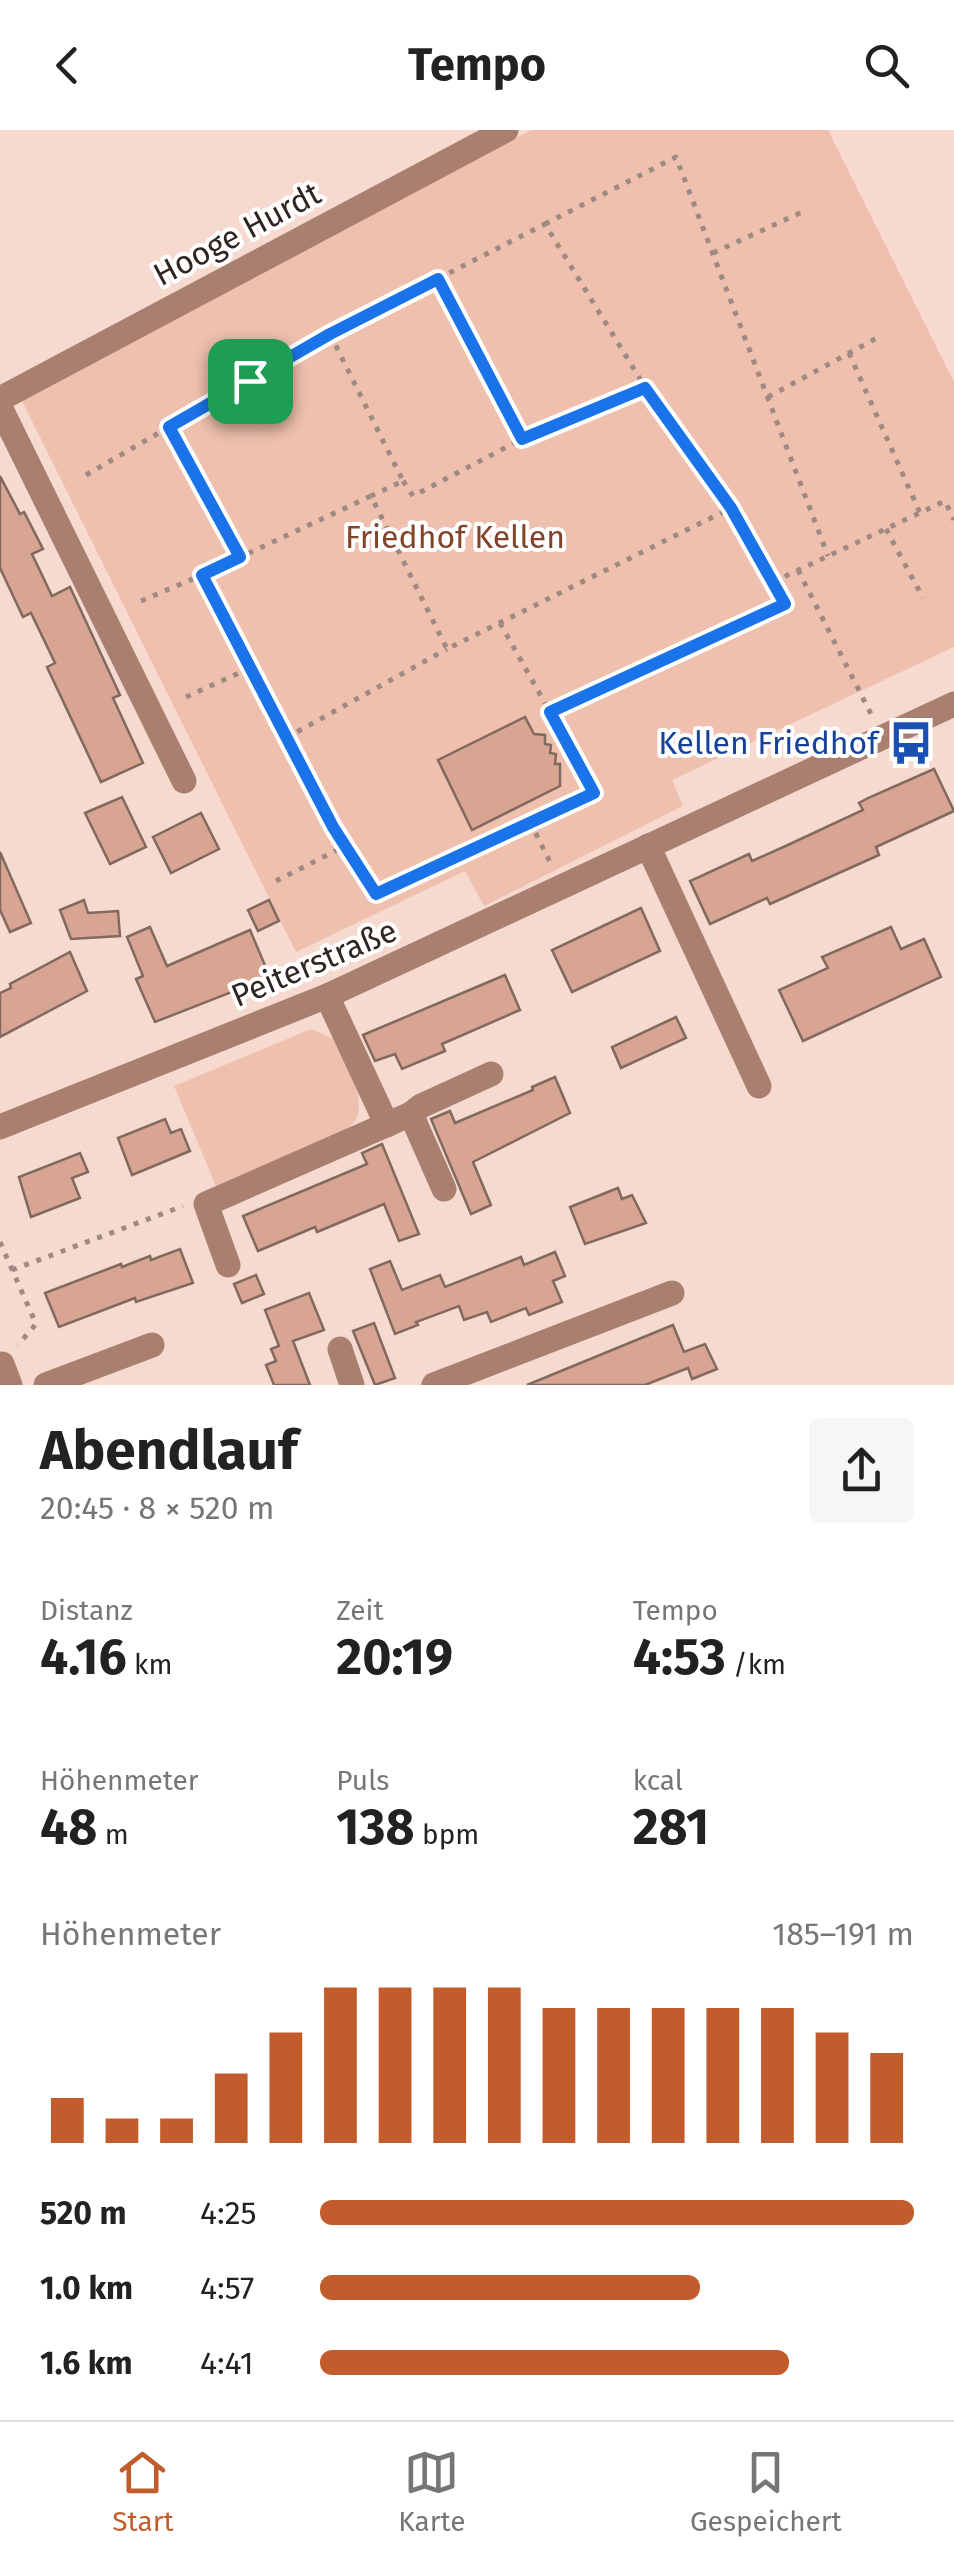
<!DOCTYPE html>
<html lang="de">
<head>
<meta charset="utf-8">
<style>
  body { margin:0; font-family:"Fira Sans",sans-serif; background:#f6f6f6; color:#222; height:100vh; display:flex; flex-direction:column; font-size:38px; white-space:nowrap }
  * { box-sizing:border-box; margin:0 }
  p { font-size:32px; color:#767676 }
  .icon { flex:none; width:55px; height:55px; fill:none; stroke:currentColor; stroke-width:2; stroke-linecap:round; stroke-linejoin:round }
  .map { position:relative; height:1255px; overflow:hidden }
  .drawer { display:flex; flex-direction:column; background:#fff; flex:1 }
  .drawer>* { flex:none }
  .pin { position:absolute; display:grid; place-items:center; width:85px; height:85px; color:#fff; margin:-42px; border-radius:20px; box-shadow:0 5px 15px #0006 }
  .round { display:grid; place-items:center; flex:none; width:105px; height:105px; border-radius:10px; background:#f6f6f6 }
  .head { display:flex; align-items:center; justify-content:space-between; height:170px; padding:0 40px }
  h1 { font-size:55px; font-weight:700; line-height:75px }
  .figures { display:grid; grid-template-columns:repeat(3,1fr); gap:15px; height:170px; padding:10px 40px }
  .figures div { display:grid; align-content:center }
  .figures b { font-size:50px; font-weight:700 }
  .figures small { font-size:28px; font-weight:400 }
  .figures p { font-size:28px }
  .chart { height:280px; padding:20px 40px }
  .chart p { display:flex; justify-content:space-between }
  .chart svg { width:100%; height:180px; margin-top:10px; stroke:#c25c2d; stroke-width:6 }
  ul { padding:0 40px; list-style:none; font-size:32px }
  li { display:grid; grid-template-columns:160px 120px 1fr; align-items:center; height:75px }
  li i { height:25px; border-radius:12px; background:#c25c2d }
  header { display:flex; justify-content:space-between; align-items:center; height:130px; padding:0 40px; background:#fff; font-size:45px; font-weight:700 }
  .menu { display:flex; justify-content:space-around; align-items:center; height:140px; border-top:2px solid #e0e0e0; background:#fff; font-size:28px; color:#767676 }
  .menu a { display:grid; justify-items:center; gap:5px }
  .menu .current { color:#c25c2d }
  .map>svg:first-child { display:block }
  .green { fill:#efc0ad }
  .building { fill:#d7a591; stroke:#826960; stroke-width:2.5 }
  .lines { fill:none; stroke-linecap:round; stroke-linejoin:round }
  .path { stroke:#9e8a82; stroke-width:5; stroke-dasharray:5 8; stroke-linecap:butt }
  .minor { stroke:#a98070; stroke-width:25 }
  .route-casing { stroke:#fff; stroke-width:20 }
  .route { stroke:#1a73e8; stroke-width:12 }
  .labels { text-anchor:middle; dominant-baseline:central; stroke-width:8; stroke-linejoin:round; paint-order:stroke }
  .street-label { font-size:32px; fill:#2f2521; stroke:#fff }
  .park-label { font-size:32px; fill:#834328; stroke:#fff }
  .transit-label { font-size:32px; fill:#164399; stroke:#fff; text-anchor:end }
</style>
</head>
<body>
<header><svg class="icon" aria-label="back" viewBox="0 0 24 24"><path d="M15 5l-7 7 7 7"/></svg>Tempo<svg class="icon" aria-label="search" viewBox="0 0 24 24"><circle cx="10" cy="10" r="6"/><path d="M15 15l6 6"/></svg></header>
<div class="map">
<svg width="954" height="1255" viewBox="0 0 954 1255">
  <rect width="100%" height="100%" fill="#f6dacf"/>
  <g class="green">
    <path d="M 531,0 L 828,0 L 954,252 L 954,517 L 672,650 L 683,676 L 484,776 L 465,741 L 296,822 L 22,271 Z"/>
    <path d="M 311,899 L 334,909 C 345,935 375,976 348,999 L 216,1056 L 174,956 Z"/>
  </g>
  <g class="building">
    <path d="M 0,346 L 20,384 L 24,382 L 43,419 L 32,424 L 52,466 L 70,457 L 120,565 L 113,568 L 143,633 L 101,652 L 47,537 L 55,533 L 31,483 L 23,487 L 0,438 Z"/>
    <path d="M 525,587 L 534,604 L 545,605 L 545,614 L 551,615 L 550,623 L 556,624 L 555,634 L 560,634 L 560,656 L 472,700 L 438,630 Z"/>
    <path d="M 934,639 L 954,681 L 876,717 L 879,725 L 770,774 L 767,768 L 710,794 L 690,751 L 749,724 L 752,731 L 790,714 L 863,680 L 859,673 L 868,668 Z"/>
    <path d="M 122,667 L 146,717 L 110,734 L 85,683 Z"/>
    <path d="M 201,683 L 219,719 L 171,743 L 153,707 Z"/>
    <path d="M 0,722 L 31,793 L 10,802 L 0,780 Z"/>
    <path d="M 84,770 L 88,783 L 118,781 L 120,806 L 71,809 L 60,780 Z"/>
    <path d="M 269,770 L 279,791 L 258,801 L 248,780 Z"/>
    <path d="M 641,778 L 660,821 L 572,862 L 552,820 Z"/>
    <path d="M 150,797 L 167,836 L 250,800 L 270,847 L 155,892 L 136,849 L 143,846 L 127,807 Z"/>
    <path d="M 891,797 L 901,819 L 924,809 L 941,847 L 803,911 L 779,860 L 828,838 L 822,827 Z"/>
    <path d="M 70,822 L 87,861 L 0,907 L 0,863 L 11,858 L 10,854 Z"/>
    <path d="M 505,845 L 520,880 L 442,914 L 445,921 L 402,939 L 395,924 L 375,931 L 363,905 Z"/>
    <path d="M 676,887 L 686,908 L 621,938 L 612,917 Z"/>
    <path d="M 555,947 L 570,983 L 473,1032 L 491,1075 L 471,1084 L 431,989 L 450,981 L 455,993 L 533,960 L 532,957 Z"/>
    <path d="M 165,989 L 171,1003 L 181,999 L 190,1021 L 132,1045 L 118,1008 Z"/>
    <path d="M 382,1014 L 419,1104 L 399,1111 L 384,1074 L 317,1102 L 315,1097 L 258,1121 L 243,1086 L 367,1034 L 362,1023 Z"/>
    <path d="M 80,1023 L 88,1042 L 72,1048 L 80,1068 L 31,1087 L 19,1047 Z"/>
    <path d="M 618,1058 L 622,1069 L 632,1065 L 646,1093 L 585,1114 L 570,1077 Z"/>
    <path d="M 180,1119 L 193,1153 L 136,1172 L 135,1168 L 59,1197 L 45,1163 L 121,1134 L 122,1137 L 150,1126 L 151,1130 Z"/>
    <path d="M 555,1122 L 565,1146 L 553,1151 L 562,1172 L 529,1185 L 526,1178 L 491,1192 L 487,1182 L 464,1190 L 459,1176 L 416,1192 L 418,1195 L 395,1204 L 370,1139 L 390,1131 L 402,1160 L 440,1145 L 445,1157 L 521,1127 L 524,1135 Z"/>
    <path d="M 256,1145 L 264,1164 L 242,1173 L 234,1154 Z"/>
    <path d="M 309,1163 L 324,1200 L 293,1211 L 310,1255 L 274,1255 L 266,1235 L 276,1231 L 271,1219 L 279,1216 L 265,1180 Z"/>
    <path d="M 374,1193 L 395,1248 L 375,1255 L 353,1201 Z"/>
    <path d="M 673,1195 L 684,1222 L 705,1214 L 717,1239 L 692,1249 L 688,1238 L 645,1255 L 527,1255 Z"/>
  </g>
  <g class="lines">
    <g class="path">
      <path d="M 545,94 L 676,27 L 828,426"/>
      <path d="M 713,123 L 802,82"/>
      <path d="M 330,204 L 403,351 L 371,366"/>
      <path d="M 849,223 L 920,383"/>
      <path d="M 768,267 L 877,208"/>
      <path d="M 169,297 L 240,426"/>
      <path d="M 522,309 L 644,258"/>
      <path d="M 86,345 L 330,204 L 545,94 L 645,257 L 731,378 L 785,473 L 550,582 L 594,663 L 531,694 L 551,734"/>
      <path d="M 403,351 L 413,366 L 522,309 L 438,149"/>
      <path d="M 886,399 L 923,468"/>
      <path d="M 798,440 L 871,584"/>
      <path d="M 773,452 L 945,371 L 954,390"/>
      <path d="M 141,471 L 202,445"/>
      <path d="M 500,493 L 550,582"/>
      <path d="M 186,567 L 250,538"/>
      <path d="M 286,608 L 447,519"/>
      <path d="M 531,694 L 376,764 L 333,697 L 202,445 L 371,366 L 447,519 L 731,378"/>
      <path d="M 276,751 L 345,716"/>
      <path d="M 0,1112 L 36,1194 L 18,1215"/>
      <path d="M 12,1140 L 183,1076"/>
    </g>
    <g class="minor">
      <path d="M 0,269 L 506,0"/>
      <path d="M 0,277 L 184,651"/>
      <path d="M 648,716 L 759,956"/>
      <path d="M 327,866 L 387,995"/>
      <path d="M 411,984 L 421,976 L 491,944"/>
      <path d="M 0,997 L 327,866 L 954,574"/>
      <path d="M 228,1135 L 206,1074 L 411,984 L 444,1059"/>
      <path d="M 340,1219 L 352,1255"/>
      <path d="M 2,1234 L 10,1255"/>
      <path d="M 46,1255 L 152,1215"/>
      <path d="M 434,1255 L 672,1163"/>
    </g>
  </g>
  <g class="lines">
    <g class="route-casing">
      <path id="route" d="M 438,149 L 522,309 L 645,258 L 731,378 L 785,474 L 550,582 L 594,663 L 376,764 L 333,697 L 202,445 L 240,427 L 169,297 L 330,204 Z"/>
    </g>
    <use href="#route" class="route"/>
  </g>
  <defs>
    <g id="bus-bare" transform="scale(3.45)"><path d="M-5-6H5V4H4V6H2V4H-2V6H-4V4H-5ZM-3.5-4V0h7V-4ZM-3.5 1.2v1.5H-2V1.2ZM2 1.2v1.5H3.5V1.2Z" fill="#1a4fb4" stroke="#fff" stroke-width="2.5" paint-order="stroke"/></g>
  </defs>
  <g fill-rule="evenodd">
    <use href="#bus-bare" x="911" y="613"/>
  </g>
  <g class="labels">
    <g class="street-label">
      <text transform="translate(237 104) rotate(-28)">Hooge Hurdt</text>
      <text transform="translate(314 833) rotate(-23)">Peiterstraße</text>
    </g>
    <g class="park-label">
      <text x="455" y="407">Friedhof Kellen</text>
    </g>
    <g class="transit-label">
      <text x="878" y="613">Kellen Friedhof</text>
    </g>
  </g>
</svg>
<div class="pin" style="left:250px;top:251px;background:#1e9e55"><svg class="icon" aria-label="arrive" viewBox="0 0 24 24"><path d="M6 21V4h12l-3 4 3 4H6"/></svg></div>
</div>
<section class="drawer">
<div class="head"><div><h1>Abendlauf</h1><p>20:45 · 8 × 520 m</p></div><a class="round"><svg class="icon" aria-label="share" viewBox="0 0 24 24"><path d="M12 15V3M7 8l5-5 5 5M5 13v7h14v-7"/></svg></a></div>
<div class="figures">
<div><p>Distanz</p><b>4.16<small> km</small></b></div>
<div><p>Zeit</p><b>20:19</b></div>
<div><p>Tempo</p><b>4:53<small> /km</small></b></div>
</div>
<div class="figures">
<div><p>Höhenmeter</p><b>48<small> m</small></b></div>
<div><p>Puls</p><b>138<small> bpm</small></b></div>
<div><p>kcal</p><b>281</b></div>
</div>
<div class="chart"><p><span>Höhenmeter</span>185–191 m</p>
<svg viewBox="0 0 160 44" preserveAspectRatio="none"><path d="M5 44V33M15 44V38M25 44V38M35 44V27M45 44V17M55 44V6M65 44V6M75 44V6M85 44V6M95 44V11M105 44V11M115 44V11M125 44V11M135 44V11M145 44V17M155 44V22"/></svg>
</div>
<ul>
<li><b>520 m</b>4:25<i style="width:100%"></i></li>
<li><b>1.0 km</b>4:57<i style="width:64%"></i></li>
<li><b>1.6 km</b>4:41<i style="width:79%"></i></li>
</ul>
</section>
<nav class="menu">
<a class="current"><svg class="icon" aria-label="home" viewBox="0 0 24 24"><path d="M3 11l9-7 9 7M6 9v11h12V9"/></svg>Start</a>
<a><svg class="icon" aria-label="map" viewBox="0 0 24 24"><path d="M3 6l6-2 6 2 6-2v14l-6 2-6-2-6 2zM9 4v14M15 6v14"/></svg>Karte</a>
<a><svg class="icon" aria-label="saved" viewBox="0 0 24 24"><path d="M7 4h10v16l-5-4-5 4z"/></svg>Gespeichert</a>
</nav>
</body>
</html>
